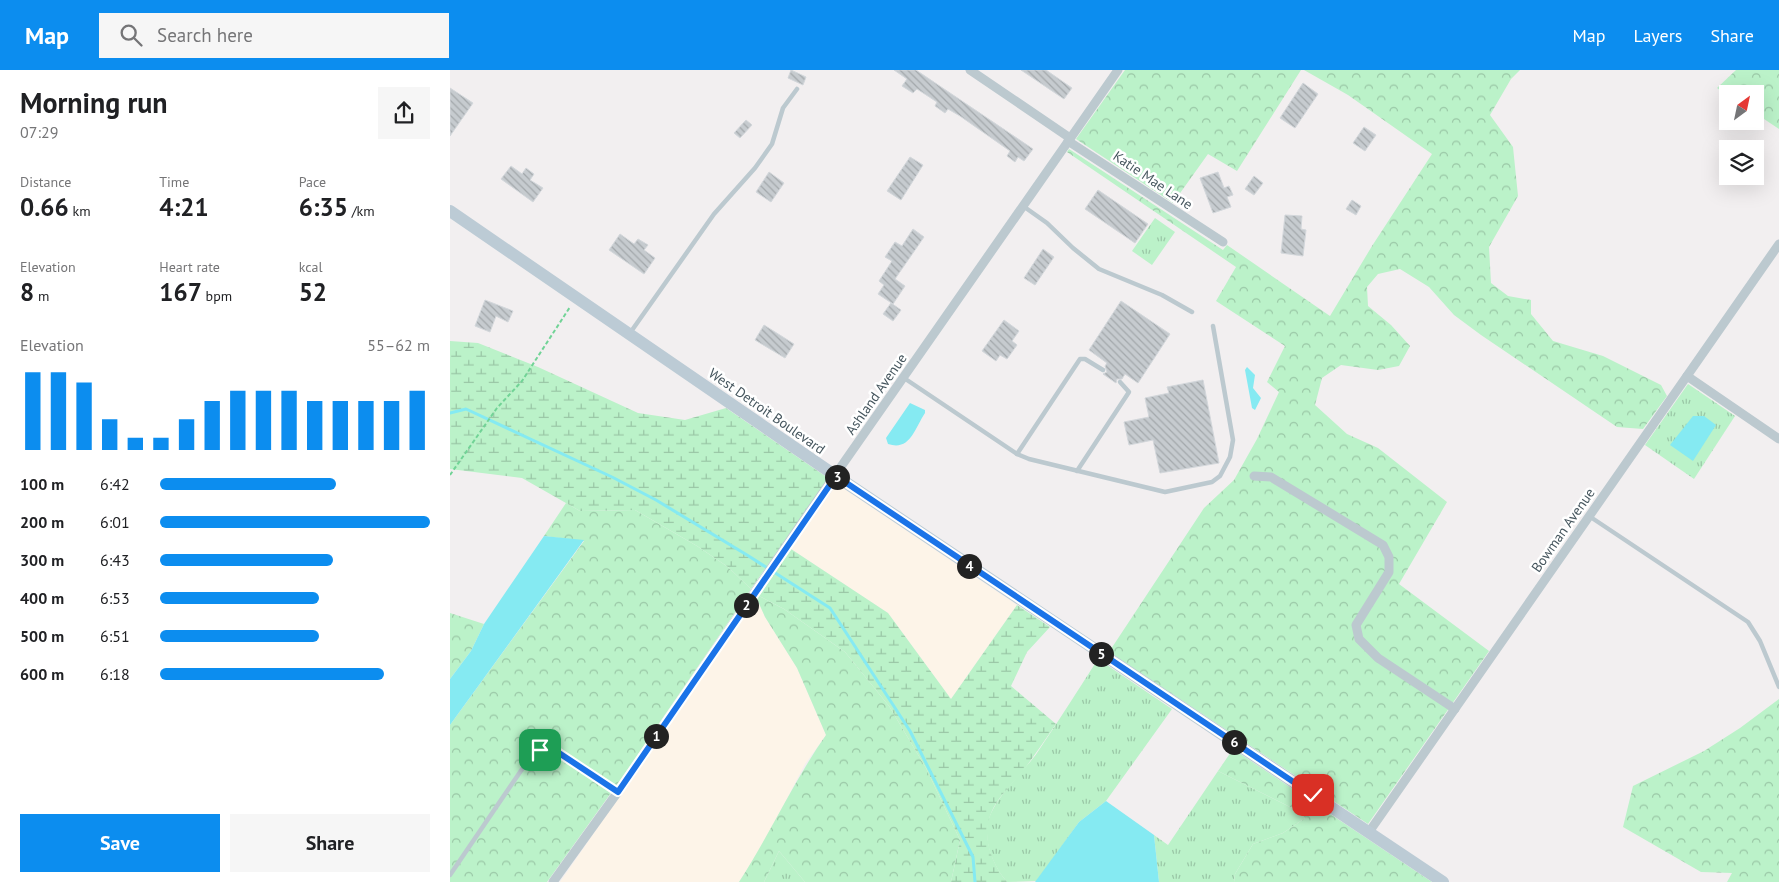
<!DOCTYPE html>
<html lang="en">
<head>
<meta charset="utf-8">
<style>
  body { margin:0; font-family:"PT Sans",sans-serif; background:#f6f6f6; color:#202124; height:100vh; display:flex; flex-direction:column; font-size:19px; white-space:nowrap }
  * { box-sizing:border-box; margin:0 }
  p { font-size:16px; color:#757577 }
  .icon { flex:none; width:28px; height:28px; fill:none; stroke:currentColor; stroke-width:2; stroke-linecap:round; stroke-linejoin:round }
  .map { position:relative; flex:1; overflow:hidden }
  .panel { display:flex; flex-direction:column; background:#fff; width:450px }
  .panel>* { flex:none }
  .needle { width:32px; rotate:33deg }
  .buttons { position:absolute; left:1269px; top:15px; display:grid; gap:10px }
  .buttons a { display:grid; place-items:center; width:45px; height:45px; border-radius:0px; background:#fff; box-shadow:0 5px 20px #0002; font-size:25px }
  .pin { position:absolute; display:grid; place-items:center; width:42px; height:42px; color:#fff; margin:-21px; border-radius:10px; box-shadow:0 2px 8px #0006 }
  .km { position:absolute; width:25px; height:25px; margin:-12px; border-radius:50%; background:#222; color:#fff; font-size:14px; line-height:25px; text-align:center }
  .round { display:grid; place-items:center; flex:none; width:52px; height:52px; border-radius:0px; background:#f6f6f6 }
  .overview { display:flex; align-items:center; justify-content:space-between; height:85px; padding:0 20px }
  h1 { font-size:28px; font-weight:800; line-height:38px }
  .stats { display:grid; grid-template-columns:repeat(3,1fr); gap:8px; height:85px; padding:5px 20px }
  .stats div { display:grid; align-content:center }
  .stats b { font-size:25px; font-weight:800 }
  .stats small { font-size:14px; font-weight:400 }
  .stats p { font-size:14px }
  .chart { height:140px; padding:10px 20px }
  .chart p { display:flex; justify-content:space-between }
  .chart svg { width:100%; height:90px; margin-top:5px; stroke:#0c8def; stroke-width:6 }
  .primary-button { display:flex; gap:10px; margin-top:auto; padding:10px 20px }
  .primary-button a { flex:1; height:58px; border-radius:0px; background:#0c8def; color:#fff; font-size:20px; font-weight:800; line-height:58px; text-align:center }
  .primary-button a+a { background:#f6f6f6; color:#202124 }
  ul { padding:0 20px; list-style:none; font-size:16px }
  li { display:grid; grid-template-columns:80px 60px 1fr; align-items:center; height:38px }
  li i { height:12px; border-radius:6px; background:#0c8def }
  header { display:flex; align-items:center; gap:30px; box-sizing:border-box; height:70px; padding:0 25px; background:#0c8def; color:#fff }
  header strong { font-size:24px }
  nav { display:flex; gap:28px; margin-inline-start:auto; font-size:18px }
  .search { width:350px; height:45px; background:#f6f6f6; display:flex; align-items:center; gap:12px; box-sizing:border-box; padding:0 18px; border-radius:0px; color:#757577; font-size:19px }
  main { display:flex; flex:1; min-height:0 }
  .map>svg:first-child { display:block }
  .commercial { fill:#fdf4e8 }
  .grass { fill:url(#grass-tufts) }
  .forest { fill:url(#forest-crowns) }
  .wetland { fill:url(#wetland-marsh) }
  .water { fill:#85eaf2 }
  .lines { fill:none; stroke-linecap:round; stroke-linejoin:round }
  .stream { stroke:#85eaf2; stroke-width:3 }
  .building { fill:url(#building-back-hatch); stroke:#d3d7db }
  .path { stroke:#71d396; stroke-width:2; stroke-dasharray:4 2.5; stroke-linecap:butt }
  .lane { stroke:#bcc9cf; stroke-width:4.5 }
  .street { stroke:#bcc9cf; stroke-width:9 }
  .secondary { stroke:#bccbd5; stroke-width:12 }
  .route-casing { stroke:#fff; stroke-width:10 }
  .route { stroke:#1a73e8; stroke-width:6 }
  .labels { text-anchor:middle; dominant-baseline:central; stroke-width:5; stroke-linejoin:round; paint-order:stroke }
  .street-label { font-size:14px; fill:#46565e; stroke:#fff }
</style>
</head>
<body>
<header>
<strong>Map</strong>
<div class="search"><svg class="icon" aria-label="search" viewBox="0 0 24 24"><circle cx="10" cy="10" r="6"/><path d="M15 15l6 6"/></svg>Search here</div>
<nav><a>Map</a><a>Layers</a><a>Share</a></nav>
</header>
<main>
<section class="panel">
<div class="overview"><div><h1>Morning run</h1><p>07:29</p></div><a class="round"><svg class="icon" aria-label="share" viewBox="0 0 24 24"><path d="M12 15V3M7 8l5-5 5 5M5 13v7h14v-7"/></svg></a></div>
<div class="stats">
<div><p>Distance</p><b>0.66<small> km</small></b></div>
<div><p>Time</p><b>4:21</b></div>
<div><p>Pace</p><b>6:35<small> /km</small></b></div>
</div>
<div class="stats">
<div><p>Elevation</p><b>8<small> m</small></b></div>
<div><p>Heart rate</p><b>167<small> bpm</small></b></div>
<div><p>kcal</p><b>52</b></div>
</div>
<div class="chart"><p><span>Elevation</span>55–62 m</p>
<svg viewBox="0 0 160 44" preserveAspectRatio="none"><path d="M5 44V6M15 44V6M25 44V11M35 44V29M45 44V38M55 44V38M65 44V29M75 44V20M85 44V15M95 44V15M105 44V15M115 44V20M125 44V20M135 44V20M145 44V20M155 44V15"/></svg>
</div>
<ul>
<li><b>100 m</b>6:42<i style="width:65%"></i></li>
<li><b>200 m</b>6:01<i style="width:100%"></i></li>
<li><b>300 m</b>6:43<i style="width:64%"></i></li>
<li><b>400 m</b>6:53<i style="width:59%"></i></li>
<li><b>500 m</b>6:51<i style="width:59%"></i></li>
<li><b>600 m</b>6:18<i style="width:83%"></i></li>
</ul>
<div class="primary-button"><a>Save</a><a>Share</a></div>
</section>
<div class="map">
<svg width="1329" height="812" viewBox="0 0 1329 812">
  <defs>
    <pattern id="grass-tufts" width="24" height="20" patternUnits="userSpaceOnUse" patternTransform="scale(1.25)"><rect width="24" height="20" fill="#bbf2c9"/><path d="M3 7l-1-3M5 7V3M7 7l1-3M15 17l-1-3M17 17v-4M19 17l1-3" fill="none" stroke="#9ac7a6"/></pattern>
    <pattern id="forest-crowns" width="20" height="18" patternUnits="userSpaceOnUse" patternTransform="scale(1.25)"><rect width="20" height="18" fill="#bbf2c9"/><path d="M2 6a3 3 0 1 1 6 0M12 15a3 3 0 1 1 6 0" fill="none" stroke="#9ac7a6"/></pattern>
    <pattern id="wetland-marsh" width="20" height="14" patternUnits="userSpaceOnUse" patternTransform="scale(1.25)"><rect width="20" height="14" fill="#bbf2c9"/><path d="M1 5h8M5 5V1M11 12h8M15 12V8" fill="none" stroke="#9ac7a6"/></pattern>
    <pattern id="building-back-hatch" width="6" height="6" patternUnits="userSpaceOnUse" patternTransform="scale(1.25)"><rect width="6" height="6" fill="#c6cbcf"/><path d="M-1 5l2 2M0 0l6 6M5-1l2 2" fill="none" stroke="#a3a8ab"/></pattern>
  </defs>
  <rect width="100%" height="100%" fill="#f2eff0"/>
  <g class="commercial">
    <path d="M 387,414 L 567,535 L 501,629 L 438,543 L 341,479 Z"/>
    <path d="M 307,529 L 315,547 L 347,598 L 376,665 L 355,694 L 312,776 L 289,812 L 110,812 Z"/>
  </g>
  <g class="grass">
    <path d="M 705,148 L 725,162 L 702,195 L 682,181 Z"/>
    <path d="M 1238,314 L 1285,346 L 1244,409 L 1195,375 Z"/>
    <path d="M 648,589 L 722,639 L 656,731 L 629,752 L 587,811 L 557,812 C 545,798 536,779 537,759 C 538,733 572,704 587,683 C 608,652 628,620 648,589 Z"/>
    <path d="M 768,701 L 846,740 L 855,748 L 833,763 L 803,774 L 785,804 L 784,812 L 709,812 L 704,765 L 718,775 Z"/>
    <path d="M 329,781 L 355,812 L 314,812 Z"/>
  </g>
  <g class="forest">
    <path d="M 675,0 L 851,0 L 787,101 L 758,84 L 723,133 L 626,69 Z"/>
    <path d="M 854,0 L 1070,0 L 1061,9 L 1040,45 L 1063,77 L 1068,126 L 1039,177 L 1041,213 L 1058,226 L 1081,230 L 1081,244 L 1103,271 L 1153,286 L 1211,315 L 1217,326 L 1193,359 L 1167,357 L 1031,265 L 1004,245 L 979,217 L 950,199 L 928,204 L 917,217 L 918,236 L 941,255 L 960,276 L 949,296 L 928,300 L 891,295 L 872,308 L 865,335 L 897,364 L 928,378 L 997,432 L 949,514 L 1039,581 L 918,754 L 659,582 L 754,438 L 784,410 L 807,369 L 829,322 L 817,312 L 835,276 L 766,231 L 786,197 L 617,82 L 619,79 L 773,180 L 777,175 L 880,246 L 922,176 L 982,84 L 898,25 Z"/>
    <path d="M 1286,0 L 1329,0 L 1329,59 L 1305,43 L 1305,24 L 1277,25 L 1267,18 Z"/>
    <path d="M 116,433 L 130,441 L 185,440 L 247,476 L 278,497 L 301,519 L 171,709 L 97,812 L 0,812 L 0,655 L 134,471 L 94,466 Z"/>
    <path d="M 309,526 L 334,539 L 395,582 L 439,636 L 476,698 L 510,770 L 501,812 L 355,812 L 329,781 L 314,812 L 289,812 C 320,764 343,712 376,665 L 347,598 L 315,547 L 307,529 Z"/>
    <path d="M 0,543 L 34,554 L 21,581 L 0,609 Z"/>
    <path d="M 1329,629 L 1329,812 L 1277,812 L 1282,803 L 1251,802 L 1173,757 L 1183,716 L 1254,681 L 1290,658 Z"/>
    <path d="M 783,679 L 982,812 L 784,812 L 785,804 L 803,774 L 833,763 L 855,748 L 846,740 L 768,701 Z"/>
  </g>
  <g class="wetland">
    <path d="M 0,271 L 28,273 L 88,297 L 188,343 L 235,350 L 276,338 L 378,408 L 301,519 L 278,497 L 247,476 L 185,440 L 130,441 L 72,408 L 0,399 Z"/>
    <path d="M 341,479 L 438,543 L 501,629 L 567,535 L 600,557 L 577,582 L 561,616 L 606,654 C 595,670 584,686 573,701 C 563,713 548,727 542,741 C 531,765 541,793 557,812 L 501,812 L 510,770 L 476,698 L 439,636 L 395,582 L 334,539 L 309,526 Z"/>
  </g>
  <g class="water">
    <path d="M 797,297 L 805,305 L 803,318 L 811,328 L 805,340 L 802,338 L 795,300 Z"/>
    <path d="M 460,333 L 475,340 L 475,343 C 464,360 460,381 438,374 L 436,368 Z"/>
    <path d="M 1243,346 L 1254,346 L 1266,355 L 1243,391 L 1220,375 Z"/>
    <path d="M 94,466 L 134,470 L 0,655 L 0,609 L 21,581 L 34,554 Z"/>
    <path d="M 656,731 L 704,765 L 709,812 L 585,812 L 629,752 Z"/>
  </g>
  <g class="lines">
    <path class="stream" d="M 0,343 L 16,339 L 162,407 L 206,430 L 297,485 L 380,538 L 460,661 L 523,787 L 525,812"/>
  </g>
  <g class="building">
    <path d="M 341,0 L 356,7 L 353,15 L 338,8 Z"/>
    <path d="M 444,0 L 466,0 L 583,79 L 574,91 L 568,87 L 565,92 L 557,86 L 560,81 L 510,46 L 498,39 L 495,43 L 485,36 L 487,32 L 467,19 L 463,23 L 452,16 L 457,9 Z"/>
    <path d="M 571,0 L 596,0 L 622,18 L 614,29 Z"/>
    <path d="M 853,13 L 868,24 L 845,58 L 830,48 Z"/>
    <path d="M 0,18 L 23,33 L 0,66 Z"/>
    <path d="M 296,50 L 302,55 L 290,68 L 284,63 Z"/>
    <path d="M 914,57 L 926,65 L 915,81 L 903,73 Z"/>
    <path d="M 460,87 L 473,95 L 451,130 L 437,121 Z"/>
    <path d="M 61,96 L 72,104 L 76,98 L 84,104 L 80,110 L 93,118 L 83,132 L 51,109 Z"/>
    <path d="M 319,102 L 334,113 L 321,132 L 306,122 Z"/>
    <path d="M 768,102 L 774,118 L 779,116 L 783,125 L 777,127 L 781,137 L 763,143 L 750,108 Z"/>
    <path d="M 804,106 L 813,113 L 804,125 L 795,119 Z"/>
    <path d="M 648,120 L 698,154 L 685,173 L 635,139 Z"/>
    <path d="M 902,130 L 911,136 L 906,145 L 896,139 Z"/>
    <path d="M 835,145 L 852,146 L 851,159 L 856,160 L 853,186 L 831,183 Z"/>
    <path d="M 463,159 L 474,167 L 445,209 L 455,216 L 443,234 L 428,224 L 434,215 L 429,211 L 442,191 L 435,187 L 445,172 L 452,176 Z"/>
    <path d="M 170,164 L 184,174 L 188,169 L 198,175 L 194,180 L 205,188 L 194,204 L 159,180 Z"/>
    <path d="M 593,179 L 604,187 L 585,215 L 574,208 Z"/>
    <path d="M 35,230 L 63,241 L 58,252 L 46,246 L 40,262 L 25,256 Z"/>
    <path d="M 671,231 L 720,264 L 688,313 L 675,304 L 672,309 L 667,309 L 666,313 L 653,304 L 657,302 L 655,296 L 657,293 L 639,280 Z"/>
    <path d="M 441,233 L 451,240 L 443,251 L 433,244 Z"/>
    <path d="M 554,250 L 569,261 L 562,271 L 567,275 L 557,289 L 550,285 L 546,291 L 532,281 Z"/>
    <path d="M 314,255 L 344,274 L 335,288 L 305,270 Z"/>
    <path d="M 753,310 L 769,393 L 710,403 L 703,370 L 679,375 L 674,352 L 699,347 L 695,328 L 719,323 L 717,317 Z"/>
  </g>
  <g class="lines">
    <path class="path" d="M 0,405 L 47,338 L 72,311 L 120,237"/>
    <g class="lane">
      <path d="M 573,136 L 597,153 L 623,178 L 649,199 L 712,225 L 742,242"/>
      <path d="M 180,263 L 264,144 L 305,98 L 322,74 L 333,38 L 347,19"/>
      <path d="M 454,308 L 567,384 L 579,389 L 715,422 L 762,412 L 770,406 L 780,387 L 783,370 L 763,256"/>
      <path d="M 567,384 L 630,289 L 635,289 L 653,300"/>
      <path d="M 627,401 L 679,322 L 670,312"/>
      <path d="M 1139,446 L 1298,552 L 1310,571 L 1329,617"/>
      <path d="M 0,805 L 81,686 C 90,680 95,678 106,681 L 168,722"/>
    </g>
    <g class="street">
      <path d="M 520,0 L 620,68"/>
      <path d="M 618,71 L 773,172"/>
      <path d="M 1237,306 L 1329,369"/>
      <path d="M 804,406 L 821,407 L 933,475 L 939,487 L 939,502 L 906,555 L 909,569 L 928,588 L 1005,639"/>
      <path d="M 919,762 L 1329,174"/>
      <path d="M 103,812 L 175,712 L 360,441 L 668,0"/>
    </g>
    <path class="secondary" d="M 0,141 L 386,406 L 993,812"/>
  </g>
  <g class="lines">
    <g class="route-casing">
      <path id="route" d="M 90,680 L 98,679 L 106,681 L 168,722 L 386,406 L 863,725"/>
    </g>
    <use href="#route" class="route"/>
  </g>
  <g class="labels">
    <g class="street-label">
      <text transform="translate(703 110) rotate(34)">Katie Mae Lane</text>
      <text transform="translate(426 324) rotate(-55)">Ashland Avenue</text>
      <text transform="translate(317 341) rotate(35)">West Detroit Boulevard</text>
      <text transform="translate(1113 460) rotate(-55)">Bowman Avenue</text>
    </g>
  </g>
</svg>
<div class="buttons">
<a><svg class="needle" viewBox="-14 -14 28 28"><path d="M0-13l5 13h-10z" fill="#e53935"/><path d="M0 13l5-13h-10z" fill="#757577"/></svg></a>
<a><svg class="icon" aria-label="layers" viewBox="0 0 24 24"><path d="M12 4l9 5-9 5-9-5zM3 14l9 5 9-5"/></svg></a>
</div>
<div class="pin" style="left:90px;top:680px;background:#1e9e55"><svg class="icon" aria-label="arrive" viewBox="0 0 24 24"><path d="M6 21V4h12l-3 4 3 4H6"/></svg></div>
<div class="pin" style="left:863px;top:725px;background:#d93025"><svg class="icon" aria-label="check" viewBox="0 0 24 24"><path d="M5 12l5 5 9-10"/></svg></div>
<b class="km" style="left:206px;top:666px">1</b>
<b class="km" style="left:296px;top:535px">2</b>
<b class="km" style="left:387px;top:407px">3</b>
<b class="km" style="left:519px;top:496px">4</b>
<b class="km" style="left:651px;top:584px">5</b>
<b class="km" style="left:784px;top:672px">6</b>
</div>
</main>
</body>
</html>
